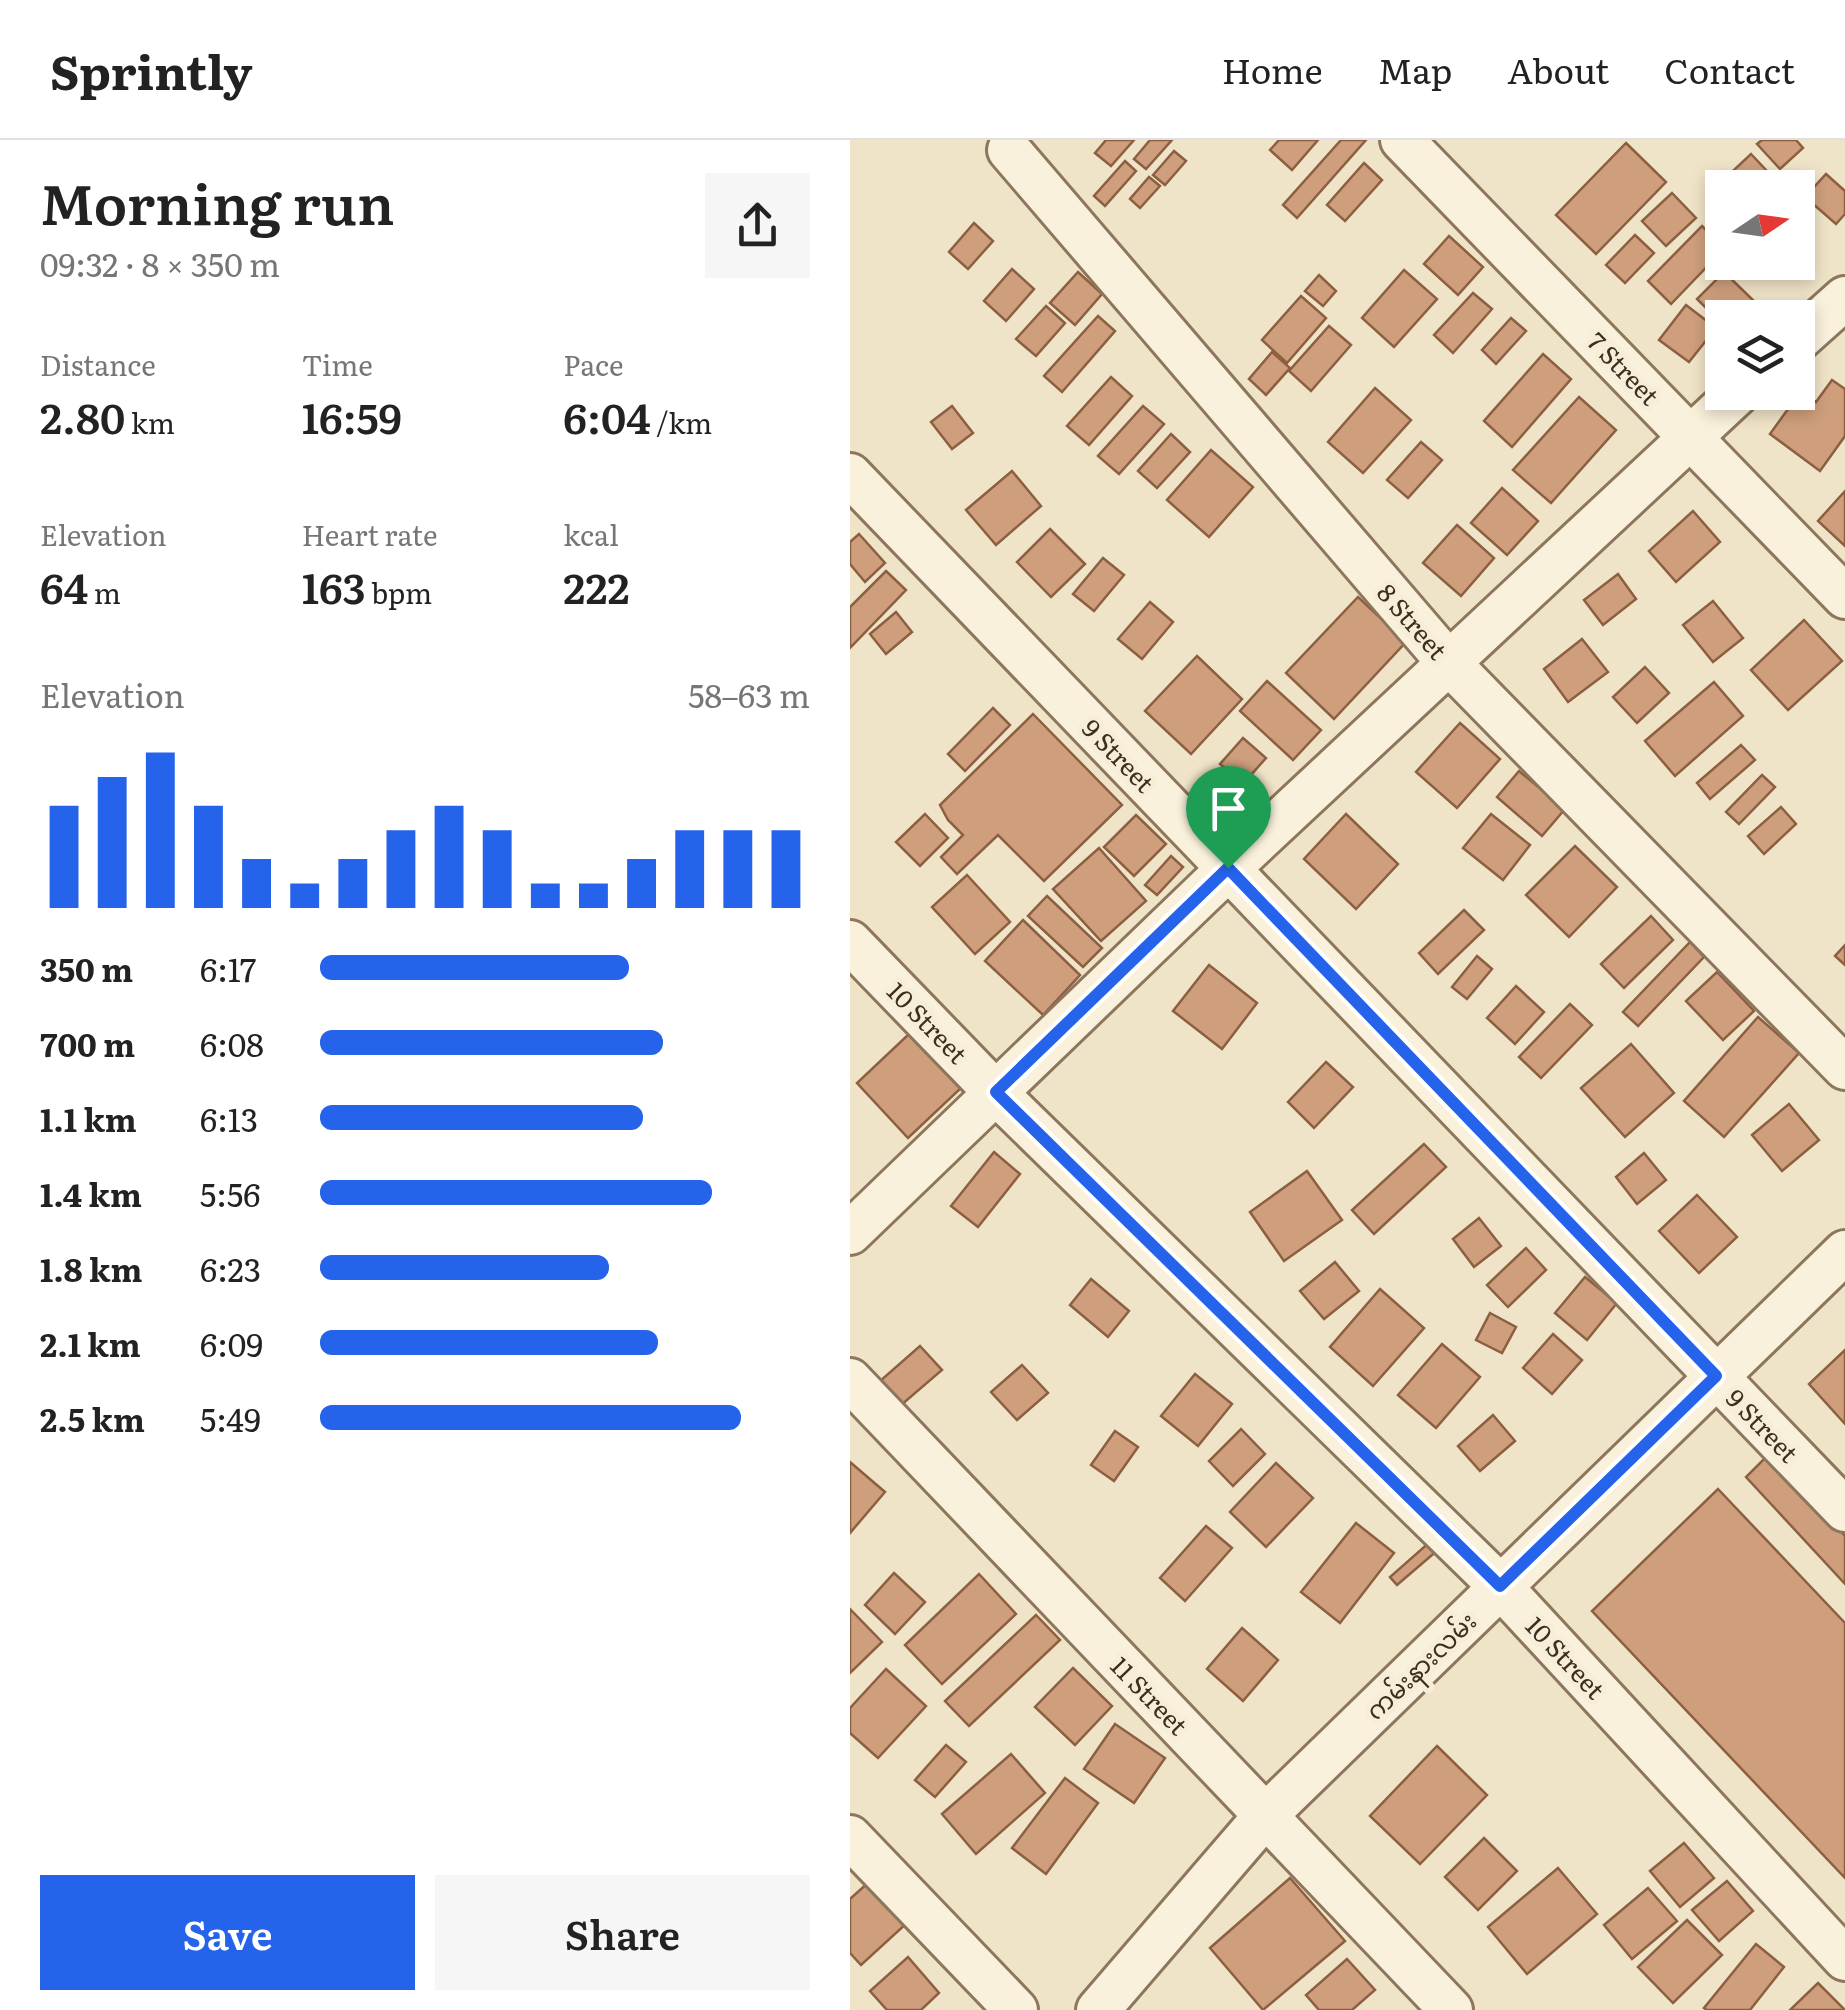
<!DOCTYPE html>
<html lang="en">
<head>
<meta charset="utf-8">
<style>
  body { margin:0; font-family:Literata,"Noto Sans Myanmar",serif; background:#f6f6f6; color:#222; height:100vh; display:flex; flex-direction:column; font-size:38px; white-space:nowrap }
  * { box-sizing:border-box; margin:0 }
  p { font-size:32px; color:#767676 }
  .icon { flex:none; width:55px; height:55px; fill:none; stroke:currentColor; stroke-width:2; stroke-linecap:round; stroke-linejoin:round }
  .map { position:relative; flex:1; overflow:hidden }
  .sheet { display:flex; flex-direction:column; background:#fff; width:850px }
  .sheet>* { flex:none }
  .needle { width:65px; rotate:77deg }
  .buttons { position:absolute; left:855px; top:30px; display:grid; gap:20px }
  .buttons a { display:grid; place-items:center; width:110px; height:110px; border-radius:0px; background:#fff; box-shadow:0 5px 15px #0003; font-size:50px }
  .pin { position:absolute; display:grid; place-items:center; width:85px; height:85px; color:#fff; margin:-102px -42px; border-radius:50% 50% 50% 0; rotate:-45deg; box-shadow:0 0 10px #0007 }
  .pin .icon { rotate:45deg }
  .round { display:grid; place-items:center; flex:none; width:105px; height:105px; border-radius:0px; background:#f6f6f6 }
  .summary { display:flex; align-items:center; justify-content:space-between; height:170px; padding:0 40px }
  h1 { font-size:55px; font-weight:600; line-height:75px }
  .metrics { display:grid; grid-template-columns:repeat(3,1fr); gap:15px; height:170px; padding:10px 40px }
  .metrics div { display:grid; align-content:center }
  .metrics b { font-size:42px; font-weight:600 }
  .metrics small { font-size:28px; font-weight:400 }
  .metrics p { font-size:28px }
  .chart { height:280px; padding:20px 40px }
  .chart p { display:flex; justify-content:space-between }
  .chart svg { width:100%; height:180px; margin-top:10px; stroke:#2563eb; stroke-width:6 }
  .button { display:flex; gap:20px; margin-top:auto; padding:20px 40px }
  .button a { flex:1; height:115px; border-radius:0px; background:#2563eb; color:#fff; font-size:40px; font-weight:600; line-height:115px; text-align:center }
  .button a+a { background:#f6f6f6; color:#222 }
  ul { padding:0 40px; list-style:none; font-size:32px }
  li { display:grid; grid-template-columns:160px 120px 1fr; align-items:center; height:75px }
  li i { height:25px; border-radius:12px; background:#2563eb }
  header { display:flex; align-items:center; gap:60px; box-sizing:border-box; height:140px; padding:0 50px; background:#fff; border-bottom:2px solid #e0e0e0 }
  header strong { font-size:48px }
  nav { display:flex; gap:55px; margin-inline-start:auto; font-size:35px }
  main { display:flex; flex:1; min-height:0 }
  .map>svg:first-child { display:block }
  .building { fill:#cf9f7d; stroke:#8d5f41; stroke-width:2.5 }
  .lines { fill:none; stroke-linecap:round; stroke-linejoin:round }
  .minor-casing { stroke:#8d765c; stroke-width:48 }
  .minor { stroke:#faf1dc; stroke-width:42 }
  .route-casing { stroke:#fff; stroke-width:20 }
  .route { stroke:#2563eb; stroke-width:12 }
  .labels { text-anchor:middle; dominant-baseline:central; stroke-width:10; stroke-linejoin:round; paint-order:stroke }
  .street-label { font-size:25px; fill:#3d2e20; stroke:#f7eed8 }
</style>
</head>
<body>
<header>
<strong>Sprintly</strong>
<nav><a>Home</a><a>Map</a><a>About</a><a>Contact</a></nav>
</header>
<main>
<section class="sheet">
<div class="summary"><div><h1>Morning run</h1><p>09:32 · 8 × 350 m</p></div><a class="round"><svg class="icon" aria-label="share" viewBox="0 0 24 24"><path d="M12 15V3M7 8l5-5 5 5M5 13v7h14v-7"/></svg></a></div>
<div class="metrics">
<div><p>Distance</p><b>2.80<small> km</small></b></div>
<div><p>Time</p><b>16:59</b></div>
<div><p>Pace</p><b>6:04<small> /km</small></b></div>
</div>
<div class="metrics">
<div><p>Elevation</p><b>64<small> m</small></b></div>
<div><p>Heart rate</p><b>163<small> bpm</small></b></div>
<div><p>kcal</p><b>222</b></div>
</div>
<div class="chart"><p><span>Elevation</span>58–63 m</p>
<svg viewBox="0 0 160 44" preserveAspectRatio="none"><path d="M5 44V19M15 44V12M25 44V6M35 44V19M45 44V32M55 44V38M65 44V32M75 44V25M85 44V19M95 44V25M105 44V38M115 44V38M125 44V32M135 44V25M145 44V25M155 44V25"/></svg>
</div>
<ul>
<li><b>350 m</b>6:17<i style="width:63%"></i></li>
<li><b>700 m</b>6:08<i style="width:70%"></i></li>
<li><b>1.1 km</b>6:13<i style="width:66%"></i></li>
<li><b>1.4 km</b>5:56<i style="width:80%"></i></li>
<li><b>1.8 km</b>6:23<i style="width:59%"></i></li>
<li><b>2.1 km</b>6:09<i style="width:69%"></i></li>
<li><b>2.5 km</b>5:49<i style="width:86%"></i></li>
</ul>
<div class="button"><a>Save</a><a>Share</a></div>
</section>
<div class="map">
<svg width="995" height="1870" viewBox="0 0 995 1870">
  <rect width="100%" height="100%" fill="#f0e4c8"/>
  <g class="building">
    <path d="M 256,0 L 284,0 L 261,26 L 245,13 Z"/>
    <path d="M 300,0 L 322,0 L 296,29 L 284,19 Z"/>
    <path d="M 429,0 L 468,0 L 442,30 L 420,10 Z"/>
    <path d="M 491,0 L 516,0 L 447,78 L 433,65 Z"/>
    <path d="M 912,0 L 946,0 L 953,8 L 930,29 L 907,4 Z"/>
    <path d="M 776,3 L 816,42 L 746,114 L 706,75 Z"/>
    <path d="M 324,11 L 336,21 L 315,45 L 303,35 Z"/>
    <path d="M 901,14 L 933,48 L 874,48 L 870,43 Z"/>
    <path d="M 275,21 L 286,31 L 255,66 L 244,56 Z"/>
    <path d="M 514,23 L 532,40 L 495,81 L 477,65 Z"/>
    <path d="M 976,34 L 995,51 L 995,74 L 986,84 L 955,57 Z"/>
    <path d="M 299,37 L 310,46 L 290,68 L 280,59 Z"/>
    <path d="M 822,53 L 846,78 L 816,106 L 792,81 Z"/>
    <path d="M 124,83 L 143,101 L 118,129 L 99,112 Z"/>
    <path d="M 948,85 L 961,98 L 948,113 Z"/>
    <path d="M 852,86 L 872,106 L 872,111 L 821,164 L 798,141 Z"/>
    <path d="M 785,95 L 804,113 L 775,143 L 756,125 Z"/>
    <path d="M 599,96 L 633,127 L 608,155 L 574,124 Z"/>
    <path d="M 162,129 L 184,149 L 156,181 L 134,161 Z"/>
    <path d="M 554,130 L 587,159 L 544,207 L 512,178 Z"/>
    <path d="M 228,132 L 252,154 L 225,185 L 200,163 Z"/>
    <path d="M 874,132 L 904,161 L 888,178 L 872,178 L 872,184 L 847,159 Z"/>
    <path d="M 469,135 L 486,151 L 473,166 L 455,151 Z"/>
    <path d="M 623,153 L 642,169 L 603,213 L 584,195 Z"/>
    <path d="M 451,156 L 476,178 L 437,223 L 412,200 Z"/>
    <path d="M 836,165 L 866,188 L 839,222 L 809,200 Z"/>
    <path d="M 196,166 L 215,183 L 186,216 L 166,199 Z"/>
    <path d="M 248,176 L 265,191 L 212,252 L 194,236 Z"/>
    <path d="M 661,178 L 676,191 L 646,224 L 632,210 Z"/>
    <path d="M 479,186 L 501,205 L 461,251 L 439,231 Z"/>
    <path d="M 422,212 L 440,228 L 416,255 L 399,239 Z"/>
    <path d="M 693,214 L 721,239 L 662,307 L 634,281 Z"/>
    <path d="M 261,237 L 282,256 L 239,305 L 217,286 Z"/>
    <path d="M 982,240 L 995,249 L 995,296 L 970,331 L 920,294 L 951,251 L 966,262 Z"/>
    <path d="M 525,248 L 561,280 L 513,333 L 478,302 Z"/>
    <path d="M 729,257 L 766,290 L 701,363 L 663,330 Z"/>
    <path d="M 102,266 L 123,293 L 102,309 L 81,282 Z"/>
    <path d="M 293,266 L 314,284 L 269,334 L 248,316 Z"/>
    <path d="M 321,294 L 340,312 L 307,348 L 288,331 Z"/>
    <path d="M 571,302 L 592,320 L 558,358 L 537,340 Z"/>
    <path d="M 361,310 L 403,347 L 359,397 L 317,360 Z"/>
    <path d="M 162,331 L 191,366 L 146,405 L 116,370 Z"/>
    <path d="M 652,348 L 688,381 L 657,415 L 621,383 Z"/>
    <path d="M 995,351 L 995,406 L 968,381 Z"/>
    <path d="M 843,371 L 870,402 L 826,442 L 799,411 Z"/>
    <path d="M 607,385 L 644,418 L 611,456 L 573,423 Z"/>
    <path d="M 200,389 L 235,424 L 201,457 L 167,422 Z"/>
    <path d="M 9,394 L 35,423 L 15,442 L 0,424 L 0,402 Z"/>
    <path d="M 253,418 L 274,435 L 244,471 L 223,454 Z"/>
    <path d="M 36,431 L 56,450 L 0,508 L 0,467 Z"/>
    <path d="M 768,434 L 786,459 L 753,485 L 734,460 Z"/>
    <path d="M 508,457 L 556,502 L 484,579 L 436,533 Z"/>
    <path d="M 863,461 L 893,498 L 863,522 L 833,485 Z"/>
    <path d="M 300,462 L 323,482 L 292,519 L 268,499 Z"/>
    <path d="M 46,472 L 62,492 L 36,514 L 20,494 Z"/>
    <path d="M 954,480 L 992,521 L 938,570 L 901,530 Z"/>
    <path d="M 732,499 L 758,532 L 718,562 L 694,529 Z"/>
    <path d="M 347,516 L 392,559 L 341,614 L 295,571 Z"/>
    <path d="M 795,527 L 819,553 L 787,583 L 763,557 Z"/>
    <path d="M 417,541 L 471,590 L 443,620 L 390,571 Z"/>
    <path d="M 864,542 L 893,576 L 825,636 L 795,601 Z"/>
    <path d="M 143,568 L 160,585 L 115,631 L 98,614 Z"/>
    <path d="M 183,574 L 272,665 L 194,741 L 148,695 L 107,734 L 91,717 L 113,695 L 98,680 L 90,665 Z"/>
    <path d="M 610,583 L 650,619 L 607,668 L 566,632 Z"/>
    <path d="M 393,598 L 416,618 L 393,644 L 370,624 Z"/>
    <path d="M 891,605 L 905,620 L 860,659 L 847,643 Z"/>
    <path d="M 669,631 L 715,669 L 692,696 L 647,657 Z"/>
    <path d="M 912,635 L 925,647 L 889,684 L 876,672 Z"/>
    <path d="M 931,667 L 946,684 L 914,714 L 898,696 Z"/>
    <path d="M 75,674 L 98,698 L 70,726 L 46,702 Z"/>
    <path d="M 496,674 L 548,724 L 506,769 L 454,719 Z"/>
    <path d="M 641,674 L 680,705 L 653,740 L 613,708 Z"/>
    <path d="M 286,675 L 316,704 L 284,736 L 254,707 Z"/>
    <path d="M 725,706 L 767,747 L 719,797 L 676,755 Z"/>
    <path d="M 249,708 L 296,761 L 251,801 L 203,749 Z"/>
    <path d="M 321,716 L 333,727 L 307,755 L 295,745 Z"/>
    <path d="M 117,735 L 160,782 L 125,814 L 82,767 Z"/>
    <path d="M 197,756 L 252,808 L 233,827 L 178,776 Z"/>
    <path d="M 614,770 L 634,790 L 588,834 L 569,813 Z"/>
    <path d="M 801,776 L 823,800 L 774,848 L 751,824 Z"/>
    <path d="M 173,780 L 230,835 L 193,875 L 135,821 Z"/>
    <path d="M 840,802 L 854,817 L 788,886 L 773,872 Z"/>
    <path d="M 995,805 L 995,825 L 985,816 Z"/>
    <path d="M 627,816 L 642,829 L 617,859 L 602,847 Z"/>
    <path d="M 359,825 L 407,863 L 372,909 L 323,871 Z"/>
    <path d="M 867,832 L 904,871 L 873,900 L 836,861 Z"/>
    <path d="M 666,846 L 694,872 L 665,904 L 637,878 Z"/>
    <path d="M 720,864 L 742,885 L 691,938 L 669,917 Z"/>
    <path d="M 908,877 L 949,913 L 874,997 L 834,961 Z"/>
    <path d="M 60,893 L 111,948 L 58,998 L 7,943 Z"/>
    <path d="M 781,904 L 824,953 L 775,997 L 731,948 Z"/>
    <path d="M 476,922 L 503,947 L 464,988 L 438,962 Z"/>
    <path d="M 939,964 L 969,1000 L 932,1031 L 902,995 Z"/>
    <path d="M 574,1004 L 596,1027 L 524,1094 L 502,1070 Z"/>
    <path d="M 144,1012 L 170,1034 L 128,1087 L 101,1066 Z"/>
    <path d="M 794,1013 L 816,1040 L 787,1064 L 766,1037 Z"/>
    <path d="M 457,1031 L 492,1080 L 434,1121 L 400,1072 Z"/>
    <path d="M 847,1055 L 887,1097 L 849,1133 L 809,1091 Z"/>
    <path d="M 629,1078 L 651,1106 L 624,1127 L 603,1099 Z"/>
    <path d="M 676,1108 L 696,1130 L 658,1167 L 637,1145 Z"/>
    <path d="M 485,1122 L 509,1151 L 474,1179 L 450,1151 Z"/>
    <path d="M 735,1137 L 767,1163 L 737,1200 L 705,1173 Z"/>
    <path d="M 241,1139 L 279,1171 L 258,1197 L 220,1165 Z"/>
    <path d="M 530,1149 L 574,1188 L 523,1246 L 480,1207 Z"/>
    <path d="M 640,1173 L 666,1187 L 652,1213 L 626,1200 Z"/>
    <path d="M 703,1194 L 732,1220 L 702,1254 L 673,1228 Z"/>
    <path d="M 592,1204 L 630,1237 L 586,1288 L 548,1255 Z"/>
    <path d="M 70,1206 L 92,1230 L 43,1272 L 22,1248 Z"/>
    <path d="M 995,1210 L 995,1284 L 959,1244 Z"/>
    <path d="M 172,1225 L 198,1253 L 167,1280 L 141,1252 Z"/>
    <path d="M 345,1234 L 382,1264 L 348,1306 L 311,1276 Z"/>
    <path d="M 643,1275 L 665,1301 L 630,1331 L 608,1306 Z"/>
    <path d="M 391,1289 L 415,1314 L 383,1346 L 359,1321 Z"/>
    <path d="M 265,1291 L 288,1307 L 264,1341 L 241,1325 Z"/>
    <path d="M 919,1314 L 995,1396 L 995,1444 L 896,1337 Z"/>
    <path d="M 0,1322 L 35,1352 L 0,1393 Z"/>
    <path d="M 426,1323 L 463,1358 L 416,1407 L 380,1372 Z"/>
    <path d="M 868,1349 L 995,1483 L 995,1738 L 742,1471 Z"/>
    <path d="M 506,1383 L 544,1413 L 490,1483 L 451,1452 Z"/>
    <path d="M 356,1386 L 382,1408 L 335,1461 L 310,1438 Z"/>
    <path d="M 582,1400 L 589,1409 L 547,1445 L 540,1437 Z"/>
    <path d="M 44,1433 L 75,1462 L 45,1494 L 15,1465 Z"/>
    <path d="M 129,1434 L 166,1474 L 92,1544 L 55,1505 Z"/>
    <path d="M 0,1469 L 32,1502 L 0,1533 Z"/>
    <path d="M 186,1475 L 210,1500 L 119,1586 L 95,1561 Z"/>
    <path d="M 392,1488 L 428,1520 L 393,1561 L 357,1529 Z"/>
    <path d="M 223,1528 L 262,1566 L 225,1605 L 185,1567 Z"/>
    <path d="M 36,1529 L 76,1566 L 28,1618 L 0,1593 L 0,1568 Z"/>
    <path d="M 265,1584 L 315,1618 L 284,1663 L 234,1629 Z"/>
    <path d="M 96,1605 L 116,1622 L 85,1657 L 65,1640 Z"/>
    <path d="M 587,1606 L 637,1655 L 570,1724 L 520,1676 Z"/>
    <path d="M 161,1614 L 195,1653 L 126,1714 L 92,1674 Z"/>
    <path d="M 215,1638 L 248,1663 L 196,1734 L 162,1708 Z"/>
    <path d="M 634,1698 L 667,1731 L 628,1770 L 595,1737 Z"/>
    <path d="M 834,1703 L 864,1738 L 830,1767 L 800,1731 Z"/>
    <path d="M 708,1728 L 747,1774 L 677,1834 L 638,1787 Z"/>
    <path d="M 440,1738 L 495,1801 L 413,1870 L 360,1808 Z"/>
    <path d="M 20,1741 L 57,1783 L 11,1825 L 0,1813 L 0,1759 Z"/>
    <path d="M 877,1741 L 903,1771 L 869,1801 L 842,1770 Z"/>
    <path d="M 798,1748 L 827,1781 L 782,1819 L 754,1785 Z"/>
    <path d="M 837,1780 L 872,1815 L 823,1863 L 788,1827 Z"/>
    <path d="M 906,1804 L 934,1827 L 900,1870 L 857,1870 L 854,1868 Z"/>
    <path d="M 58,1817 L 89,1853 L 71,1870 L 37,1870 L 20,1851 Z"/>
    <path d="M 497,1819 L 525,1850 L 502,1870 L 469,1870 L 456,1855 Z"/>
    <path d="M 968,1843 L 995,1870 L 940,1870 Z"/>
  </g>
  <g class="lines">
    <g class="minor-casing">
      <g id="minor">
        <path d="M 552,0 L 995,457"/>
        <path d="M 159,10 L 598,522 L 995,928"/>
        <path d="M 948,200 L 995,158"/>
        <path d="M 0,335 L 995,1370"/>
        <path d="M 0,802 L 146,953 L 650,1446 L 995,1819"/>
        <path d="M 0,1093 L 378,729 L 889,252"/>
        <path d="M 0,1240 L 601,1870"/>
        <path d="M 0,1697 L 166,1870"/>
        <path d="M 248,1870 L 415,1676 L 995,1112"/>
      </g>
    </g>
    <use href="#minor" class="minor"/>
  </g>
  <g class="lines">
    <g class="route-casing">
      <path id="route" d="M 378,728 L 866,1236 L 650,1446 L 146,952 Z"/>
    </g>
    <use href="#route" class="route"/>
  </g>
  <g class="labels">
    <g class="street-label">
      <text transform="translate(774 228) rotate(46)">7 Street</text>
      <text transform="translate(563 481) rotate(49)">8 Street</text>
      <text transform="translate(269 615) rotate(46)">9 Street</text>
      <text transform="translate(78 882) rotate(46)">10 Street</text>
      <text transform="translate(913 1285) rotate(46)">9 Street</text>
      <text transform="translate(716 1517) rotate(47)">10 Street</text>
      <text transform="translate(570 1525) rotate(-44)">ကမ်းနားလမ်း</text>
      <text transform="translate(300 1555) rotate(46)">11 Street</text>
    </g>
  </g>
</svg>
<div class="buttons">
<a><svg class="needle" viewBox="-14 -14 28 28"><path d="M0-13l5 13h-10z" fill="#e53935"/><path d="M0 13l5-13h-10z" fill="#767676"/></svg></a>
<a><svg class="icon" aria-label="layers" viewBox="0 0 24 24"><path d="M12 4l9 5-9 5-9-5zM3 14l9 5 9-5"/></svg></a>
</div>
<div class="pin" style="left:378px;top:728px;background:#1e9e55"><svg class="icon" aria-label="arrive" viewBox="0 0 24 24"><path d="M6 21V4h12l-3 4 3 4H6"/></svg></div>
</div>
</main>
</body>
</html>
